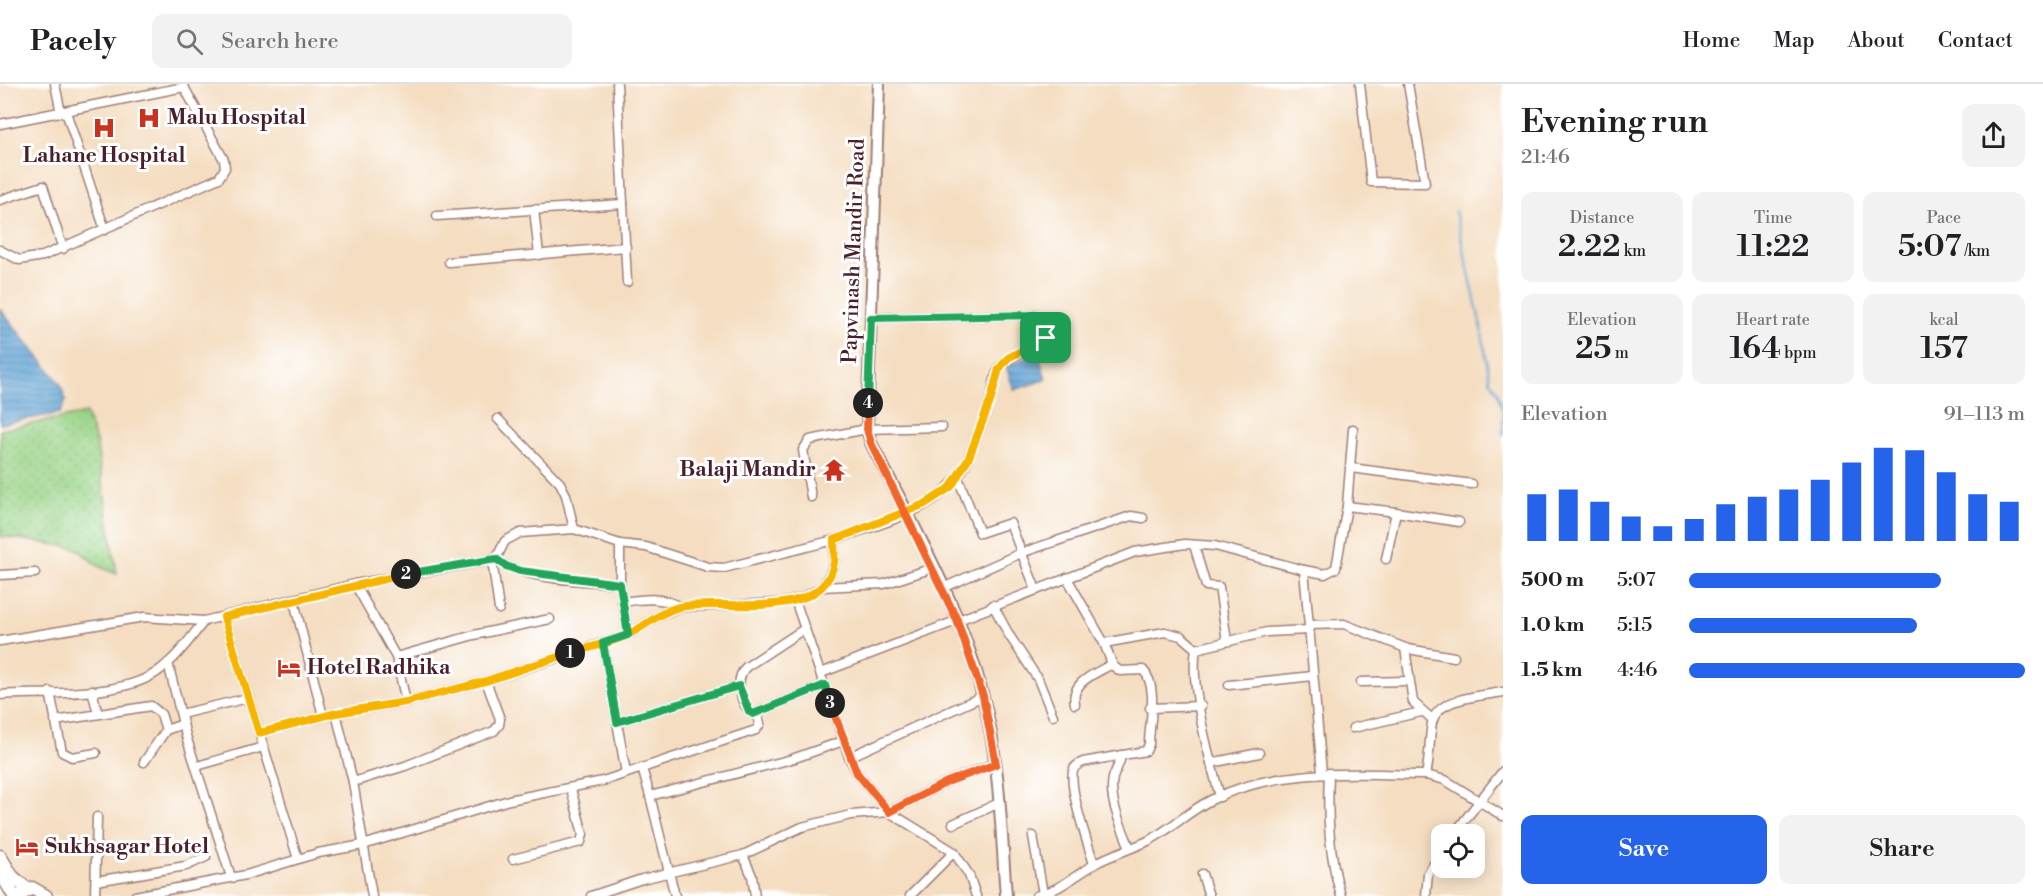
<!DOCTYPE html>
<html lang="en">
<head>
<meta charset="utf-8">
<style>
  body { margin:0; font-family:"Libre Bodoni",serif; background:#f2f2f2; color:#202124; height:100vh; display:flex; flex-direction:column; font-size:22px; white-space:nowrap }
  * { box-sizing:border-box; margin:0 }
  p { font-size:20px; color:#757577 }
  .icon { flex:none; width:33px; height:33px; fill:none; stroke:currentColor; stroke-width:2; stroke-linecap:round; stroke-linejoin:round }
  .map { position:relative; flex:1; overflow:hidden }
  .sheet { display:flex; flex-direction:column; background:#fff; width:540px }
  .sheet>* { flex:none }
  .tools { position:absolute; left:1431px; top:740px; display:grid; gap:12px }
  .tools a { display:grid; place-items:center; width:54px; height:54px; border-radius:12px; background:#fff; box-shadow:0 3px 15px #0003; font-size:30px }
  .pin { position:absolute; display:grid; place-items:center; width:51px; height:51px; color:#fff; margin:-26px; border-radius:12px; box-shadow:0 3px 9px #0006 }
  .km { position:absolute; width:30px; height:30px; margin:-15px; border-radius:50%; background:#222; color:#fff; font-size:16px; line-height:30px; text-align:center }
  .round { display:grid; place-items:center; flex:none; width:63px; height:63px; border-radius:12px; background:#f2f2f2 }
  .headline { display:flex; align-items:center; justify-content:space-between; height:102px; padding:0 18px }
  h1 { font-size:33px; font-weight:600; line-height:45px }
  .metrics { display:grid; grid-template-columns:repeat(3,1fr); gap:9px; height:102px; padding:6px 18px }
  .metrics div { display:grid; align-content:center; border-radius:12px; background:#f2f2f2; text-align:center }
  .metrics b { font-size:30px; font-weight:600 }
  .metrics small { font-size:16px; font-weight:400 }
  .metrics p { font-size:16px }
  .chart { height:168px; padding:12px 18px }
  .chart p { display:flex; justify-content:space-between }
  .chart svg { width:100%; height:108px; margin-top:6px; stroke:#2563eb; stroke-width:6 }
  .button { display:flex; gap:12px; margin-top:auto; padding:12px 18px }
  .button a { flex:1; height:69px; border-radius:12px; background:#2563eb; color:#fff; font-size:24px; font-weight:600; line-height:69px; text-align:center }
  .button a+a { background:#f2f2f2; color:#202124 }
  ul { padding:0 18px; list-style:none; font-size:20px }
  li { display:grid; grid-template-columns:96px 72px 1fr; align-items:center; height:45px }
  li i { height:15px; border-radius:8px; background:#2563eb }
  header { display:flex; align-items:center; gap:36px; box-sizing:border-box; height:84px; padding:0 30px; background:#fff; border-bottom:2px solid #e0e0e0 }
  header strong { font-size:28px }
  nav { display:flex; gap:33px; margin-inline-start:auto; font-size:21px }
  .search { width:420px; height:54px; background:#f2f2f2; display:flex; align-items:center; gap:15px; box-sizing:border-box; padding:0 21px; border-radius:12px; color:#757577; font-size:22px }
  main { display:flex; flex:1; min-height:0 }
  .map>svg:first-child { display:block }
  .park { fill:url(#park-dots); stroke:#717958; stroke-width:1.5 }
  .water { fill:url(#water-rules); stroke:#556280; stroke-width:1.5 }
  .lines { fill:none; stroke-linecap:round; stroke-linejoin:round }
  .stream { stroke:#60a4d5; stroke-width:2 }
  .minor-casing { stroke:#9f7e76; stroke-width:11 }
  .tertiary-casing { stroke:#9f7e76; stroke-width:14 }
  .primary-casing { stroke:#9f7e76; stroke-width:15 }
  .minor { stroke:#fff; stroke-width:8 }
  .tertiary { stroke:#fff; stroke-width:10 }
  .primary { stroke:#fff; stroke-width:12 }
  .split-1-casing { stroke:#fff; stroke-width:12 }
  .split-2-casing { stroke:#fff; stroke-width:12 }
  .split-3-casing { stroke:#fff; stroke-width:12 }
  .split-4-casing { stroke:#fff; stroke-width:12 }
  .split-5-casing { stroke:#fff; stroke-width:12 }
  .split-1 { stroke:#f5b400; stroke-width:8 }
  .split-2 { stroke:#f5b400; stroke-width:8 }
  .split-3 { stroke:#22a559; stroke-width:8 }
  .split-4 { stroke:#f0652b; stroke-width:8 }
  .split-5 { stroke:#22a559; stroke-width:8 }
  .labels { text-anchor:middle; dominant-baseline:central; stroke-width:6; stroke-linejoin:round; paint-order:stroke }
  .poi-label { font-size:21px; font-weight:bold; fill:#4a1f2b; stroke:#fff; text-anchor:start }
  .street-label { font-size:21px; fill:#4a1f2b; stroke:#fff }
</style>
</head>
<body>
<header>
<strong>Pacely</strong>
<div class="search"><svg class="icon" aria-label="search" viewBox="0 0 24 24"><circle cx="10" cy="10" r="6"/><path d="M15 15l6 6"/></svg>Search here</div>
<nav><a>Home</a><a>Map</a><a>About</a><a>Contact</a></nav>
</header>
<main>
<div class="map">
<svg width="1503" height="812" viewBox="0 0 1503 812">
  <defs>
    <pattern id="park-dots" width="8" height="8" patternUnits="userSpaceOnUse" patternTransform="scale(1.5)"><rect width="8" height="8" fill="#98d386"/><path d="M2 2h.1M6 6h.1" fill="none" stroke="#84b574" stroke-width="1.8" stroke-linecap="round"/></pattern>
    <pattern id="water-rules" width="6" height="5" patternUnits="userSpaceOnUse" patternTransform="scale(1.5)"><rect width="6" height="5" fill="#60a4d5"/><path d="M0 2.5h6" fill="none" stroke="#5185ad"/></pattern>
  </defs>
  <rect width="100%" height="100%" fill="#fff"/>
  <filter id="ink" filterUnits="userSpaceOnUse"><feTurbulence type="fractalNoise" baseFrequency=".0167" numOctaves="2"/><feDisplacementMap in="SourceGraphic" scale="12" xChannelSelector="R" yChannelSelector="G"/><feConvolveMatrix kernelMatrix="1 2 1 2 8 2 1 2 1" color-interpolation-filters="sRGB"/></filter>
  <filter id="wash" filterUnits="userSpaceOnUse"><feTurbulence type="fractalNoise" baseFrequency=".008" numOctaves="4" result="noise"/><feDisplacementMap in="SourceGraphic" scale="24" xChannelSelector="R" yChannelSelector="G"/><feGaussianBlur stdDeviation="1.35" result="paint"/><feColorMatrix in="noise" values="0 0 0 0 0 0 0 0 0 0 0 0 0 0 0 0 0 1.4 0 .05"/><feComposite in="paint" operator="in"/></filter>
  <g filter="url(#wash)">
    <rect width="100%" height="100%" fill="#f4ddc0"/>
    <path class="park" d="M 86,329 L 96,357 L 117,490 L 98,482 L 76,464 L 0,452 L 0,346 Z"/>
    <g class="water">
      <path d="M 0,225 L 60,299 L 66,317 L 60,329 L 0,340 Z"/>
      <path d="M 1038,269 L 1046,295 L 1014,306 L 1006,282 Z"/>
    </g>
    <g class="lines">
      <path class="stream" d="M 1455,127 L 1480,238 L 1490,296 L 1497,307 L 1503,327 L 1503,351"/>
    </g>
  </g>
  <g filter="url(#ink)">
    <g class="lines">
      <g class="minor-casing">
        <g id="minor">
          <path d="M 55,0 L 61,29"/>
          <path d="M 617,0 L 627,198"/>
          <path d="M 1360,0 L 1371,98 L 1425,99 L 1408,0"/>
          <path d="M 66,28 L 105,146"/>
          <path d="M 0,40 L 184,3 L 224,76 L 225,84 L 219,94 L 43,172 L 19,176 L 0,166"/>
          <path d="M 0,116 L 43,102 L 63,165"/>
          <path d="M 534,125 L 539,171"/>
          <path d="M 437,132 L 623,120"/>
          <path d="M 449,178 L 626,163"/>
          <path d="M 498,335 L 560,399 L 566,411 L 574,445"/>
          <path d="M 1351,384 L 1472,400"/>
          <path d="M 958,394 L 980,449 L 1010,439 L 1036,506"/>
          <path d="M 811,413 L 803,366 L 810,356 L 867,345 L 942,343"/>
          <path d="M 1347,422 L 1353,345"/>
          <path d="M 1396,428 L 1459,438"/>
          <path d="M 1194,461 L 1206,502 L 1219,503 L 1227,557"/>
          <path d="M 496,475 C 524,497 584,496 620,500 L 628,551"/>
          <path d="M 492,476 L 499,525"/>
          <path d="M 1304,486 L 1325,490 L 1336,484 L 1347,422 L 1396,428 L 1386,475"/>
          <path d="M 0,491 L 35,489"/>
          <path d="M 1067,494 L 1104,559 L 1113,582 L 1120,587 L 1143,586 C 1159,602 1149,640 1149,660 L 1146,667 L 1083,678 C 1079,680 1074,682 1073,687 C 1069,707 1088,760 1094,780"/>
          <path d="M 355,500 L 396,573 L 406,618"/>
          <path d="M 620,500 L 620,460"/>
          <path d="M 822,503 L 884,500 L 933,484"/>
          <path d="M 943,504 L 1021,469 L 1131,432 L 1143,434"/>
          <path d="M 795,516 L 849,673 L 983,612"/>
          <path d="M 294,517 L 323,632"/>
          <path d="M 622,518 C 643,515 661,512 680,523"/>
          <path d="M 993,521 L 1009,551 L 1038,595 L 1053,632"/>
          <path d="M 224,533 L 298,775"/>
          <path d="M 1309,541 L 1344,540 L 1408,565 L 1454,573"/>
          <path d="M 804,545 L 746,583 C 734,595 740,621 753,630 L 825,601"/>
          <path d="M 0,557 L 144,533 L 204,537 L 355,500 L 496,475 L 505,457 L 520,449 L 574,445 L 620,460 L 646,463 L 708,483 L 724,484 L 834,456"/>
          <path d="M 603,559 L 626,689"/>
          <path d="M 1104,559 L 1165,548 L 1181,552 L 1196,565"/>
          <path d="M 1405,564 L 1413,618 L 1433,636"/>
          <path d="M 396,573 L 474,551 L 550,535"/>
          <path d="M 168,579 L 186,652 L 231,793"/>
          <path d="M 821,589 L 1135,468 L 1185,460 L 1215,462 L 1304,486 L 1322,689"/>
          <path d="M 1361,598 L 1409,597"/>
          <path d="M 1229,601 L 1313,592"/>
          <path d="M 92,606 L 98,630"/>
          <path d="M 50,608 L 62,668 L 72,673 L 96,669"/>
          <path d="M 0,611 C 45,608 120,614 157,588 C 176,575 190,555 204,537"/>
          <path d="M 1075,620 C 1070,598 1095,590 1112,580"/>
          <path d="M 1150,624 L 1201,622"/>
          <path d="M 336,629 L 353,698 L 372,812"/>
          <path d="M 181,630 L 248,614"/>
          <path d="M 55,637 L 151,622 L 161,630 L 166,646 L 144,678"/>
          <path d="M 617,638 L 739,602"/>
          <path d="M 1353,644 L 1421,628"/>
          <path d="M 166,646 L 183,640"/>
          <path d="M 259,649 L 336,629 L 406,618 L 486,597 L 628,551 L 660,531 L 680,523 L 781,519 L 802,514 L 822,503 L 830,490 L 834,479 L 834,456 C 882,438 949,426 969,372 C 976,354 984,336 990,317 C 994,307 993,296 998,286 C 1009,267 1039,268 1048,249 L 1045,237 L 1039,231 L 871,234"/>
          <path d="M 1121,671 C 1120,681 1115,686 1113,694 C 1108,716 1122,743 1130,764"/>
          <path d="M 849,673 L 857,689 L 889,728 L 954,768 L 969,791 L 976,812"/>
          <path d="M 1211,679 L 1259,669"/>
          <path d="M 197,682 L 263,663"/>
          <path d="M 642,684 L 650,712"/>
          <path d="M 1329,689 C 1327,732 1329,771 1341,812"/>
          <path d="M 1426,691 L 1445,696 L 1503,732"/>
          <path d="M 353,698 L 405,682 L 494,647 L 499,641 L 500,635 L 486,597"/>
          <path d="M 1220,713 C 1210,676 1189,601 1196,565 L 1267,548 L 1309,546"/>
          <path d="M 953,740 L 999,719"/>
          <path d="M 1454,750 L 1503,687"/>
          <path d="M 1033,752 L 1043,810"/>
          <path d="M 743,771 L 752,792 L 755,812"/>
          <path d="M 513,775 L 581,758 L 583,750 L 571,705"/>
          <path d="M 1202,790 L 1209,812"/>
          <path d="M 96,797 L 186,782 L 206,773"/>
          <path d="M 95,812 L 97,733"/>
          <path d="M 135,812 L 246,791 L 318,769 L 363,761 L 509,716 L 603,697 L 756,646 L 760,640 L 757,629"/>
          <path d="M 591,812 L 642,795 L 743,771 L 802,743 L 851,731 L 889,728 L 947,698 L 996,679"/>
          <path d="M 675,812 L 650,712 L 792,675 L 843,657"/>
          <path d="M 910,812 L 954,768"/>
          <path d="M 1036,812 C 1061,806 1078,789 1100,777 C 1116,769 1134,764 1150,756 C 1172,744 1189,727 1211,716 C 1277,683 1355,690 1426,691 C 1430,673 1429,656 1432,639 C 1437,613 1482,612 1503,608"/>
          <path d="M 1426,812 L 1428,789 L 1442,768"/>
        </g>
      </g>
      <g class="tertiary-casing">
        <path id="tertiary" d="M 879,0 L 867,345 L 871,359 C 912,439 962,526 983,613 C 1000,678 1001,746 1006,812"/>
      </g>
      <g class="primary-casing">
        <g id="primary">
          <path d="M 0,772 L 12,792 L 27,805"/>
          <path d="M 0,788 L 14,812"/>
          <path d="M 19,812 L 32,804 L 46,812"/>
        </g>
      </g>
      <use href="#minor" class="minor"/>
      <use href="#tertiary" class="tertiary"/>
      <use href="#primary" class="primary"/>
    </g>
  </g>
  <g class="lines" filter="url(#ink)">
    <g class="split-1-casing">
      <path id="split-1" d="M 570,569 C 589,564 609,559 627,551 C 645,543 659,528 679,523 C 721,514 823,540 834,479 C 835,472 834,463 834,456 L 925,420 L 951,403 L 969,373 L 991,315 L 999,285 L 1008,274 L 1046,254"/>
    </g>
    <g class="split-2-casing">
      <path id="split-2" d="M 406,490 L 224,533 L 259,649 L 336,629 L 406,618 L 486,597 L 570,569"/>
    </g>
    <g class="split-3-casing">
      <path id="split-3" d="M 406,490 L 496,475 L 506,482 L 520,487 L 620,500 L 628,551 L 603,559 L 617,638 L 739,602 L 749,627 L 753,630 L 825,601 L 830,619"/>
    </g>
    <g class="split-4-casing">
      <path id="split-4" d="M 830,619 L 857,689 L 889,728 L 947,698 L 996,680 L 983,612 L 957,536 L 871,359 L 867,345 L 868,319"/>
    </g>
    <g class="split-5-casing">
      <path id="split-5" d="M 868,319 L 871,234 L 1039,231 L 1047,242 L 1046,254"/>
    </g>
    <use href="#split-1" class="split-1"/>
    <use href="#split-2" class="split-2"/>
    <use href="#split-3" class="split-3"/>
    <use href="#split-4" class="split-4"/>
    <use href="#split-5" class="split-5"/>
  </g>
  <defs>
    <g id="hospital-bare" transform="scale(1.8)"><path d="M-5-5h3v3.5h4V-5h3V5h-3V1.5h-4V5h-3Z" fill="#c8321e" stroke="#fff" stroke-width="2.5" paint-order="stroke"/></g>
    <g id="temple-bare" transform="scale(1.8)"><path d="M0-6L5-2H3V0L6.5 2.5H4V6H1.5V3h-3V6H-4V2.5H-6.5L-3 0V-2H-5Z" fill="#c8321e" stroke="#fff" stroke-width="2.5" paint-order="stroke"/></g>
    <g id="hotel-bare" transform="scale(1.8)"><path d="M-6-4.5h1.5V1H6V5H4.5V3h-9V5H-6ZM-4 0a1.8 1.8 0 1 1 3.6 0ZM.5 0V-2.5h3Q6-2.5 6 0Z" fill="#c8321e" stroke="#fff" stroke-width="2.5" paint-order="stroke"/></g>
  </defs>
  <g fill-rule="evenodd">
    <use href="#hospital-bare" x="149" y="34"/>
    <use href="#hospital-bare" x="104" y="44"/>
    <use href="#temple-bare" x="834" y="386"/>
    <use href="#hotel-bare" x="289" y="584"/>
    <use href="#hotel-bare" x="27" y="763"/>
  </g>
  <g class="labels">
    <g class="poi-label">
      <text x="167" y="34">Malu Hospital</text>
      <text x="104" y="72" text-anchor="middle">Lahane Hospital</text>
      <text x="816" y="386" text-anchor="end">Balaji Mandir</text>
      <text x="307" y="584">Hotel Radhika</text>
      <text x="45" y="763">Sukhsagar Hotel</text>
    </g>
    <g class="street-label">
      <text transform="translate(854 167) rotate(-88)">Papvinash Mandir Road</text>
    </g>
  </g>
</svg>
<div class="tools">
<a><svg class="icon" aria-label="locate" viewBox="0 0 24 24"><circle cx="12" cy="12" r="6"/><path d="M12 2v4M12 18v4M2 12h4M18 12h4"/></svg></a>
</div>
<div class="pin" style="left:1046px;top:254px;background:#1e9e55"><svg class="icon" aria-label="arrive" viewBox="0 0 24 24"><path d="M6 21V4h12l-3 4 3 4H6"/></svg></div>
<b class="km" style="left:570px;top:569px">1</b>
<b class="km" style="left:406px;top:490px">2</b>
<b class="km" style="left:830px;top:619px">3</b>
<b class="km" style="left:868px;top:319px">4</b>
</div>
<section class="sheet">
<div class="headline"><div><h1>Evening run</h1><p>21:46</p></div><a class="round"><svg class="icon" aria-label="share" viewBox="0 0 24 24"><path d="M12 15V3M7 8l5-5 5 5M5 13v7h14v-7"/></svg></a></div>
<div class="metrics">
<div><p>Distance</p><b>2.22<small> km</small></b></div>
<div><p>Time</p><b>11:22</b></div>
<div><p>Pace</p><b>5:07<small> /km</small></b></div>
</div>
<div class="metrics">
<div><p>Elevation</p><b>25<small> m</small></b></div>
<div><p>Heart rate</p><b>164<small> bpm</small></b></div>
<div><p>kcal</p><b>157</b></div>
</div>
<div class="chart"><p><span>Elevation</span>91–113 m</p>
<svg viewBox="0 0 160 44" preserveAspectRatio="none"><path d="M5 44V25M15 44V23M25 44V28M35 44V34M45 44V38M55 44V35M65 44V29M75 44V26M85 44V23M95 44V19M105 44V12M115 44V6M125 44V7M135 44V16M145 44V25M155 44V28"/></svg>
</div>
<ul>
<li><b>500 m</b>5:07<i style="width:75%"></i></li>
<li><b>1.0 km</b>5:15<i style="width:68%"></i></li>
<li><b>1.5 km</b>4:46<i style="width:100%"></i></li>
</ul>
<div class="button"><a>Save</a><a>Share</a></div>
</section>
</main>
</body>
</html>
